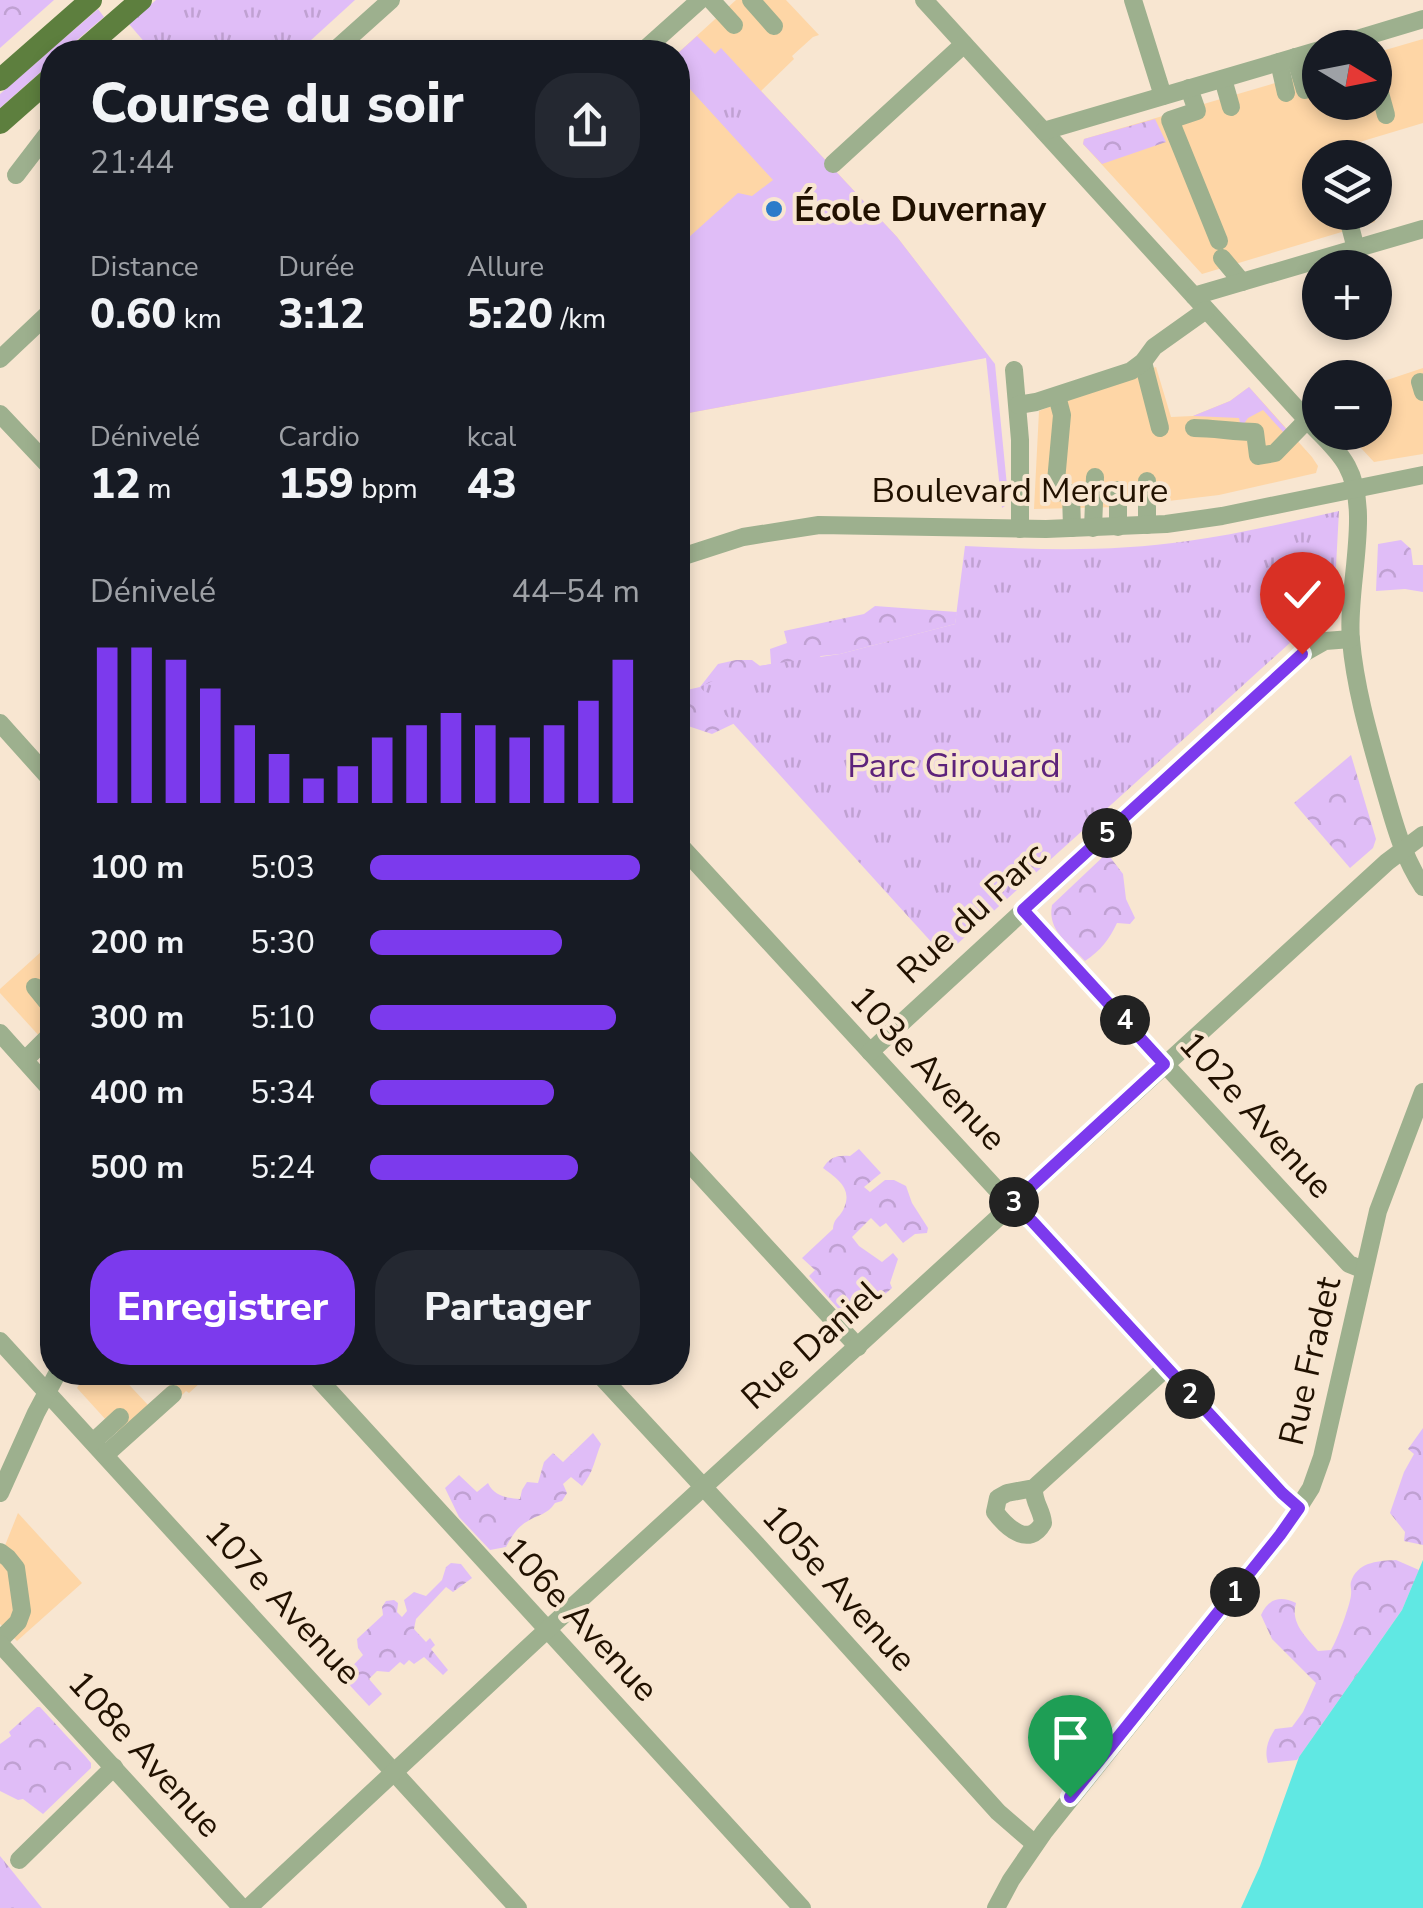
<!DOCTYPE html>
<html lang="fr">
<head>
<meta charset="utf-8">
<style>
  body { margin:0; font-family:"Nunito Sans",sans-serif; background:#242831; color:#f1f3f6; height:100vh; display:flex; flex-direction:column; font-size:38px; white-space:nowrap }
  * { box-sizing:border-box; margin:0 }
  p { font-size:32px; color:#9ea1a6 }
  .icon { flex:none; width:55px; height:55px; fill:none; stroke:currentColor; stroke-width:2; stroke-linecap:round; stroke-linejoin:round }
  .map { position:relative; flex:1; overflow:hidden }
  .sheet { position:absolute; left:40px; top:40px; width:650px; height:1345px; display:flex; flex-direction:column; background:#171b24; border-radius:40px; box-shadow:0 5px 15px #0003 }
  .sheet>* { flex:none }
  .needle { width:65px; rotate:100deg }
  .controls { position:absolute; left:1302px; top:30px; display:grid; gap:20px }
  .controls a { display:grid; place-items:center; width:90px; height:90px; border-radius:50%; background:#171b24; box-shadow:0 5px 15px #0003; font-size:50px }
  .pin { position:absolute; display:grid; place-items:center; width:85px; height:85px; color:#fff; margin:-102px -42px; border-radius:50% 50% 50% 0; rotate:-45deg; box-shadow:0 0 10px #0007 }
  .pin .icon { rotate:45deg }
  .km { position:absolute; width:50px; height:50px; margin:-25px; border-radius:50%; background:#222; color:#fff; font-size:28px; line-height:50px; text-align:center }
  .round { display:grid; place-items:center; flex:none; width:105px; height:105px; border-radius:40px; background:#242831 }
  .overview { display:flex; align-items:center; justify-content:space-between; height:170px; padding:0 50px }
  h1 { font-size:55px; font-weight:800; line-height:75px }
  .figures { display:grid; grid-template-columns:repeat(3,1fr); gap:15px; height:170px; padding:10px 50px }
  .figures div { display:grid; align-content:center }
  .figures b { font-size:42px; font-weight:800 }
  .figures small { font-size:28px; font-weight:400 }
  .figures p { font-size:28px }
  .chart { height:280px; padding:20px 50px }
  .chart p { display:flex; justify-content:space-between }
  .chart svg { width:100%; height:180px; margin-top:10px; stroke:#7c3aed; stroke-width:6 }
  .cta { display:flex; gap:20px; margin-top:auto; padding:20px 50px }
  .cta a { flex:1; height:115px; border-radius:40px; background:#7c3aed; color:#fff; font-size:40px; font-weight:800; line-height:115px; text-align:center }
  .cta a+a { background:#242831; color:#f1f3f6 }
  ul { padding:0 50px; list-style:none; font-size:32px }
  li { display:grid; grid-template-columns:160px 120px 1fr; align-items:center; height:75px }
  li i { height:25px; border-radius:12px; background:#7c3aed }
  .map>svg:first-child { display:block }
  .built { fill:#fed6a6 }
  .grass { fill:#e0bdf7 }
  .forest { fill:url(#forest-crowns) }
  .park { fill:url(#park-tufts) }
  .water { fill:#60e8e3 }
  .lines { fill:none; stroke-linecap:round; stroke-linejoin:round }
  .minor { stroke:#9db08e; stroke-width:18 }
  .major { stroke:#5d7f3e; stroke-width:22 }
  .route-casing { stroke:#fff; stroke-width:20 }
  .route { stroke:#7c3aed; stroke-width:12 }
  .poi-dot { fill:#2b7bca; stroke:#f8e6d1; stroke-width:4 }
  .labels { text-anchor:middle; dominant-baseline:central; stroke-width:8; stroke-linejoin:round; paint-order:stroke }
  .poi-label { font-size:35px; font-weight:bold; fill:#211100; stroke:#f8e6d1; text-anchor:start }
  .street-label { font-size:35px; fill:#211100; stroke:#f8e6d1 }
  .park-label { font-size:35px; fill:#5d227b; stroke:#f8e6d1 }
</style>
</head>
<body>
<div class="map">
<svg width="1423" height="1908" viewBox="0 0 1423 1908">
  <defs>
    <pattern id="forest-crowns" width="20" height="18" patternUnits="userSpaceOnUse" patternTransform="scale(2.5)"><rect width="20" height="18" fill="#e0bdf7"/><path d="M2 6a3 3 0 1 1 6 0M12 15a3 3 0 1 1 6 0" fill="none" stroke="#c0a1d2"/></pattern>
    <pattern id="park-tufts" width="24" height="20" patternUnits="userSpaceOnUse" patternTransform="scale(2.5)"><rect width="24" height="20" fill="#e0bdf7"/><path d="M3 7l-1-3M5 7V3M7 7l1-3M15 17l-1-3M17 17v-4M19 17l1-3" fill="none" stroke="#c0a1d2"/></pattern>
  </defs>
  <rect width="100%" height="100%" fill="#f8e6d1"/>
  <g class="built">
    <path d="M 736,0 L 786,0 L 819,35 L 813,37 L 792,56 L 794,59 L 761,91 L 897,237 L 989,357 L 678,415 L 678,53 Z"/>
    <path d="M 1423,39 L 1423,123 L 1353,144 L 1357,157 L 1320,158 L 1320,212 L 1373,213 L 1375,222 L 1202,274 L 1083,144 L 1084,139 L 1320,70 L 1320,102 L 1375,102 L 1375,53 Z"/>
    <path d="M 1156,367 L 1171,417 L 1193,416 L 1230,401 L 1249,387 L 1312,457 L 1318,466 L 1316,473 L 1219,495 L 1118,507 L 1034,509 L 1039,411 L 1110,382 Z"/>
    <path d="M 1423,368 L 1423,454 L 1374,462 L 1347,433 L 1375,432 L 1375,384 Z"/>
    <path d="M 52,942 L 52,1050 L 0,993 L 0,989 Z"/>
    <path d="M 86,1373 L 118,1373 L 148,1405 L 177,1378 L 173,1373 L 211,1373 L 189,1393 L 186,1391 L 183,1394 L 127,1443 L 77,1388 Z"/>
    <path d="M 18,1513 L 82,1583 L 17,1641 L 0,1624 L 0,1558 Z"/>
  </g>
  <g class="grass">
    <path d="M 98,9 L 104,17 L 63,52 L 52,52 L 52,62 L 0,108 L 0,94 Z"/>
    <path d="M 697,36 L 715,54 L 721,48 L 897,237 L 995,364 L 1008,496 L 1005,506 L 1002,508 L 986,358 L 678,415 L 678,247 L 738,193 L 752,196 L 773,180 L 688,87 L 678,96 L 678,53 Z"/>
    <path d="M 1249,387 L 1288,431 L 1285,434 L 1263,410 L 1248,418 L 1241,428 L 1239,418 L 1193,416 L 1230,401 Z"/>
  </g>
  <g class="forest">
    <path d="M 0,0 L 54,0 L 0,48 Z"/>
    <path d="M 1155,119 L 1166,142 L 1102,164 L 1083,144 L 1084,139 Z"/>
    <path d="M 1401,540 L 1411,549 L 1413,565 L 1423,565 L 1423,592 L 1405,589 L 1376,591 L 1378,544 Z"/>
    <path d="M 875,606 L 957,612 L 955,624 L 840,654 L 821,656 L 733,724 L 712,734 L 688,726 L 678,733 L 678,692 L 700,687 L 718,664 L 736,660 L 752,660 L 760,666 L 771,664 L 770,649 L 787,643 L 784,631 L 864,614 Z"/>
    <path d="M 1351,755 L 1376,839 L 1373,848 L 1350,868 L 1294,803 Z"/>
    <path d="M 1107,853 L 1123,874 L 1126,899 L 1135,918 L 1130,924 L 1117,923 C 1109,940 1101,950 1085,961 C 1069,943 1047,931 1052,905 Z"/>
    <path d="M 859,1149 L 881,1173 L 864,1187 L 870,1192 L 885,1180 L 894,1180 L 906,1186 L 912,1203 L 928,1228 L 927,1233 L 915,1234 L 903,1243 L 886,1223 L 880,1227 L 871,1218 L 852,1237 L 859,1246 L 882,1262 L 893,1253 L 898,1259 L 890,1283 L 892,1288 L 858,1318 L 851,1319 L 844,1315 L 809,1276 L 815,1270 L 802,1258 L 833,1229 C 834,1217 840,1218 844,1208 C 853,1188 836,1178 823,1168 C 830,1157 837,1155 850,1156 Z"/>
    <path d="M 1423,1428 L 1423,1545 L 1404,1541 L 1405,1532 L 1390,1513 L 1404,1472 L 1414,1454 L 1408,1449 Z"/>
    <path d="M 593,1433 L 601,1444 C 595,1458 593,1474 582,1486 L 571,1477 L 563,1484 L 567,1493 L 562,1501 L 555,1503 C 547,1515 539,1514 528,1521 C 517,1527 512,1536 506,1547 L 490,1550 L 459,1517 L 445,1488 L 459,1475 L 477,1492 L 488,1483 C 494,1496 506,1498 520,1499 L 522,1490 L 527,1482 L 538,1483 L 544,1462 L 553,1453 L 563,1462 Z"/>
    <path d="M 1396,1560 L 1419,1570 L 1402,1610 L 1297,1760 L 1268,1763 C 1264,1750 1268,1740 1275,1729 L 1292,1727 L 1303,1712 L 1316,1683 L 1272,1639 L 1261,1615 C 1268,1599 1280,1595 1296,1603 C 1290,1623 1306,1637 1318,1651 L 1331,1650 C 1337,1640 1350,1606 1351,1595 C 1352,1587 1349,1586 1352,1579 C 1360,1561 1380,1561 1396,1560 Z"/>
    <path d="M 451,1563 L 461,1564 L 472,1578 L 453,1592 L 446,1587 L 416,1619 L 414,1629 L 426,1642 L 430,1638 L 435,1645 L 431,1649 L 448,1670 L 443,1675 L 424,1657 L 414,1664 L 409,1660 L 404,1665 L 400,1662 L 389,1672 L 377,1671 L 369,1679 L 382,1694 L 369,1706 L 342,1677 L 363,1655 L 358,1648 L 357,1639 L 383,1615 L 382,1607 L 386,1601 L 394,1600 L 398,1603 L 397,1612 L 402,1617 L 407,1611 L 404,1600 L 414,1592 L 426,1596 L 442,1580 L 446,1567 Z"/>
    <path d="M 37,1707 L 40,1707 L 86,1757 L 91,1763 L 91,1768 L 43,1814 L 23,1799 L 18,1800 L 0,1791 L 0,1744 L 11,1736 L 9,1732 Z"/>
  </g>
  <g class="park">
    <path d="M 156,0 L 355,0 L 298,52 L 153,52 L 129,24 Z"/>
    <path d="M 732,81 L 751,98 L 752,107 L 745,116 L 749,120 L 748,125 L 739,129 L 718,110 L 718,100 Z"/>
    <path d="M 1339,511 L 1334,603 L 944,956 L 700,687 L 738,669 L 840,654 L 955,624 L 965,546 C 1039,550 1114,552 1188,541 C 1238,534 1289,522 1339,511 Z"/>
    <path d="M 0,1856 L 42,1908 L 0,1908 Z"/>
  </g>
  <path class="water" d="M 1423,1560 L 1423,1908 L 1241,1908 L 1260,1866 L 1299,1757 L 1402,1610 Z"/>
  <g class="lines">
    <g class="minor">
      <path d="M 711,0 L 734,25"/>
      <path d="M 751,0 L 774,26"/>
      <path d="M 924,0 L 1307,420 C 1321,435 1338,449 1347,466 C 1372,511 1346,589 1351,640 C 1355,687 1369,735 1382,781 C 1393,818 1401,854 1423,887"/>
      <path d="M 1133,0 L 1163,96"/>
      <path d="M 1327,48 L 1423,19"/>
      <path d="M 333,52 L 391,0"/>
      <path d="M 642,52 L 700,0"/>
      <path d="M 1295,57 L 1305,90"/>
      <path d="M 1279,62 L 1286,93"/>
      <path d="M 1375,75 L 1386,115"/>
      <path d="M 1223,79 L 1231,107"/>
      <path d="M 1189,88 L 1197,111 L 1170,120 L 1219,241"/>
      <path d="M 1044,131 L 1320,50"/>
      <path d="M 833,164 L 964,44"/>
      <path d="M 16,175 L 52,128"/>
      <path d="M 1349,222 L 1356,249"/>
      <path d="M 1222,258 L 1242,282"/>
      <path d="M 1194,296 L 1423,229"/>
      <path d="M 0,359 L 52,310"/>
      <path d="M 1143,362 L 1160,428"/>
      <path d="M 1014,370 L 1020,440 L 1020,529"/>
      <path d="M 1420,382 L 1423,392"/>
      <path d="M 1057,396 L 1062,415 L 1055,492 L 1071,493 L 1072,528"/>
      <path d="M 1018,405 L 1036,402 L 1131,371 L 1143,362 L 1154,347 L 1206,310"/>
      <path d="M 0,414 L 52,469"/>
      <path d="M 1194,428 C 1215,428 1234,432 1255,432 L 1258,456 L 1275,453 L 1307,420"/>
      <path d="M 1147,481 L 1147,525"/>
      <path d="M 1118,527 L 1118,490"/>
      <path d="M 1093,528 L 1095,477"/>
      <path d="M 678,558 L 743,537 L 819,525 L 1046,529 L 1166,524 L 1222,516 L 1423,475"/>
      <path d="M 0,723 L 52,781"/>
      <path d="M 678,843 L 999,1192 L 1031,1221 L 1281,1493 L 1299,1508"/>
      <path d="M 1023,910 L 1349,1264 L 1364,1270"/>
      <path d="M 35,987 L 52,1008"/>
      <path d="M 0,1033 L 52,1091"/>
      <path d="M 870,1052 L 1302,654 L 1325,641 L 1351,639"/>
      <path d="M 25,1060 L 52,1033"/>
      <path d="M 678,1151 L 858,1347"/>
      <path d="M 0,1341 L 518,1908"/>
      <path d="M 95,1372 L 96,1372"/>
      <path d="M 312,1372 L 802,1908"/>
      <path d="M 597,1372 L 758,1546 L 998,1812 L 1035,1844"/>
      <path d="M 93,1442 L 120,1417"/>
      <path d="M 105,1455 L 173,1394"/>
      <path d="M 1034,1488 C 1033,1502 1042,1510 1043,1523 C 1029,1548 1007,1528 995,1512 L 998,1498 L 1007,1493 L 1034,1488 L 1166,1368"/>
      <path d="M 0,1493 L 36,1413 L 58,1372"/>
      <path d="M 0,1552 L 8,1558 L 16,1568 L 22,1611 L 18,1622 L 0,1640"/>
      <path d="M 0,1644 L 242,1908"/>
      <path d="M 19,1860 L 114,1767"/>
      <path d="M 248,1908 L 536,1640 L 1387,862 L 1423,835"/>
      <path d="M 996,1908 L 1011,1880 L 1044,1832 L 1281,1535 L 1311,1488 L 1322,1457 L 1378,1211 L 1423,1092"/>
    </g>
    <g class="major">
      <path d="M 81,52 L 141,0"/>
      <path d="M 0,80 L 91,0"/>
      <path d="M 0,123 L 52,77"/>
    </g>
  </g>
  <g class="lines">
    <g class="route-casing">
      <path id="route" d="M 1070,1797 L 1280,1535 L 1299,1508 L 1282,1493 L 1032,1221 L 1012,1204 L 1164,1064 L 1023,910 L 1302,654"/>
    </g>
    <use href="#route" class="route"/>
  </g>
  <circle class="poi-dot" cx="774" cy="209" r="10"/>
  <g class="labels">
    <g class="poi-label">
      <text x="794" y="209">École Duvernay</text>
    </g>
    <g class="street-label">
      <text x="1020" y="490">Boulevard Mercure</text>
      <text transform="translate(972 913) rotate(-43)">Rue du Parc</text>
      <text transform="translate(928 1068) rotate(47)">103e Avenue</text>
      <text transform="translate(1256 1115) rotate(48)">102e Avenue</text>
      <text transform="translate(811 1345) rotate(-42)">Rue Daniel</text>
      <text transform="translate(1310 1361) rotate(-77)">Rue Fradet</text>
      <text transform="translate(839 1588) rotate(48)">105e Avenue</text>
      <text transform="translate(283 1602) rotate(47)">107e Avenue</text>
      <text transform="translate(580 1619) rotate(47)">106e Avenue</text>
      <text transform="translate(145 1754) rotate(48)">108e Avenue</text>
    </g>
    <g class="park-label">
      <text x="954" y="765">Parc Girouard</text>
    </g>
  </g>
</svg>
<div class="controls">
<a><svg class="needle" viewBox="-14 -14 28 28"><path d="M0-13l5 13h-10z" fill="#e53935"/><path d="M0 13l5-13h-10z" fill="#9ea1a6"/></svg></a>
<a><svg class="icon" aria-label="layers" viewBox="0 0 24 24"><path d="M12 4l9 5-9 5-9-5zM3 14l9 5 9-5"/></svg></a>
<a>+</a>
<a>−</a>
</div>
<div class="pin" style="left:1070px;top:1797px;background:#1e9e55"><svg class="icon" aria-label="arrive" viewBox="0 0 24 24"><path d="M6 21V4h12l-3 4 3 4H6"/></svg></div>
<div class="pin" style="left:1302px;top:654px;background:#d93025"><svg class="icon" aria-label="check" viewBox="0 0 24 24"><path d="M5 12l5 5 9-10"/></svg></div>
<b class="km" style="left:1235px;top:1592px">1</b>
<b class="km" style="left:1190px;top:1394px">2</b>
<b class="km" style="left:1014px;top:1202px">3</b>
<b class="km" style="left:1125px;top:1020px">4</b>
<b class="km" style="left:1107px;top:833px">5</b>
<section class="sheet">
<div class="overview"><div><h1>Course du soir</h1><p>21:44</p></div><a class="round"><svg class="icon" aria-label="share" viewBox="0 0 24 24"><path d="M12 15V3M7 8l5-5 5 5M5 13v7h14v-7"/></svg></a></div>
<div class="figures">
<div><p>Distance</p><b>0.60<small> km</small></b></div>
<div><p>Durée</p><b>3:12</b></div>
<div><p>Allure</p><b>5:20<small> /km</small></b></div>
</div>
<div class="figures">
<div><p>Dénivelé</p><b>12<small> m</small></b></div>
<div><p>Cardio</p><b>159<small> bpm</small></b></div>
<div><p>kcal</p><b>43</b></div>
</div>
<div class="chart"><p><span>Dénivelé</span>44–54 m</p>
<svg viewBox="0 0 160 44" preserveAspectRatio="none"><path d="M5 44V6M15 44V6M25 44V9M35 44V16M45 44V25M55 44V32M65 44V38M75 44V35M85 44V28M95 44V25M105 44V22M115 44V25M125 44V28M135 44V25M145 44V19M155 44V9"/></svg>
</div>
<ul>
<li><b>100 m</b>5:03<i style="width:100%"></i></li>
<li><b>200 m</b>5:30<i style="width:71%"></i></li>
<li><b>300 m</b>5:10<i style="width:91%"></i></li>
<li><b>400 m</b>5:34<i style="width:68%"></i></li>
<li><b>500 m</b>5:24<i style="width:77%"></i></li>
</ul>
<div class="cta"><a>Enregistrer</a><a>Partager</a></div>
</section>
</div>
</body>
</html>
